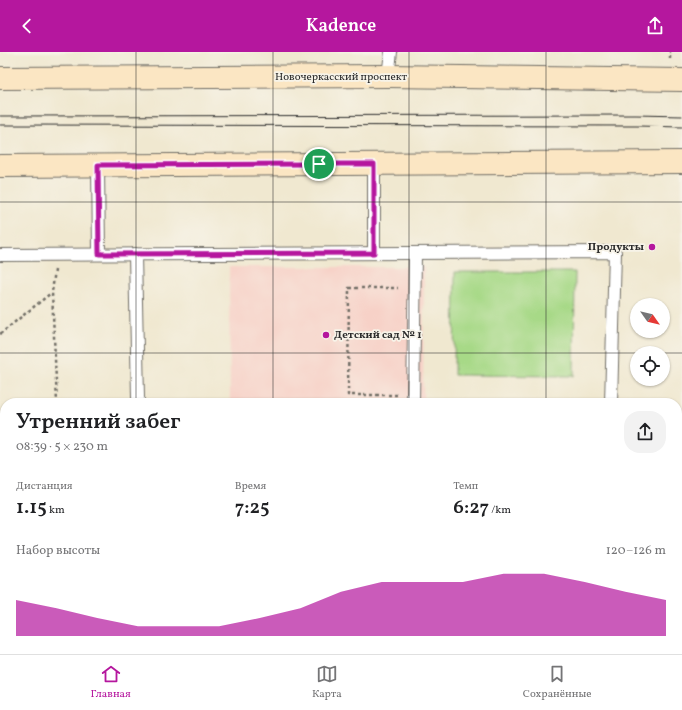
<!DOCTYPE html>
<html lang="ru">
<head>
<meta charset="utf-8">
<style>
  body { margin:0; font-family:Vollkorn,serif; background:#f2f2f2; color:#202124; height:100vh; display:flex; flex-direction:column; font-size:15px; white-space:nowrap }
  * { box-sizing:border-box; margin:0 }
  p { font-size:13px; color:#757577 }
  .icon { flex:none; width:22px; height:22px; fill:none; stroke:currentColor; stroke-width:2; stroke-linecap:round; stroke-linejoin:round }
  .map { position:relative; flex:1; overflow:hidden }
  .details { position:absolute; left:0px; top:346px; width:682px; height:256px; display:flex; flex-direction:column; background:#fff; border-radius:16px 16px 0 0; box-shadow:0 1px 3px #0004 }
  .details>* { flex:none }
  .needle { width:26px; rotate:124deg }
  .controls { position:absolute; left:630px; top:246px; display:grid; gap:8px }
  .controls a { display:grid; place-items:center; width:40px; height:40px; border-radius:50%; background:#fff; box-shadow:0 1px 3px #0004; font-size:20px }
  .pin { position:absolute; display:grid; place-items:center; width:34px; height:34px; color:#fff; margin:-17px; border:2px solid #fff; border-radius:50%; box-shadow:0 1px 4px #0007 }
  .round { display:grid; place-items:center; flex:none; width:42px; height:42px; border-radius:16px; background:#f2f2f2 }
  .overview { display:flex; align-items:center; justify-content:space-between; height:68px; padding:0 16px }
  h1 { font-size:22px; font-weight:600; line-height:30px }
  .stats { display:grid; grid-template-columns:repeat(3,1fr); gap:6px; height:68px; padding:4px 16px }
  .stats div { display:grid; align-content:center }
  .stats b { font-size:20px; font-weight:600 }
  .stats small { font-size:11px; font-weight:400 }
  .stats p { font-size:11px }
  .chart { height:112px; padding:8px 16px }
  .chart p { display:flex; justify-content:space-between }
  .chart svg { width:100%; height:72px; margin-top:4px; fill:#b5179e; opacity:.7 }
  header { display:flex; justify-content:space-between; align-items:center; height:52px; padding:0 16px; background:#b5179e; color:#fff; font-size:18px; font-weight:600 }
  .tabs { display:flex; justify-content:space-around; align-items:center; height:56px; border-top:1px solid #e0e0e0; background:#fff; font-size:11px; color:#757577 }
  .tabs a { display:grid; justify-items:center; gap:2px }
  .tabs .selected { color:#b5179e }
  .map>svg:first-child { display:block }
  .built { fill:#f7d1c7 }
  .green { fill:#a7d987; stroke:#698259 }
  .lines { fill:none; stroke-linecap:round; stroke-linejoin:round }
  .service-casing { stroke:#706d65; stroke-width:14 }
  .secondary-casing { stroke:#706d65; stroke-width:24 }
  .path { stroke:#706d65; stroke-width:2.5; stroke-dasharray:3 3; stroke-linecap:butt }
  .service { stroke:#fff; stroke-width:12 }
  .secondary { stroke:#fbe6c3; stroke-width:22 }
  .tram { stroke:#2b2b2b; stroke-width:1 }
  .route-casing { stroke:#fff; stroke-width:8 }
  .route { stroke:#b5179e; stroke-width:5 }
  .grid { fill:none; stroke:#2b2b2b; stroke-width:1; stroke-opacity:0.55 }
  .poi-dot { fill:#b5179e; stroke:#f7f3e8; stroke-width:1.5 }
  .labels { text-anchor:middle; dominant-baseline:central; stroke-width:3.5; stroke-linejoin:round; paint-order:stroke }
  .street-label { font-size:11px; fill:#2b2b2b; stroke:#f7f3e8 }
  .poi-label { font-size:11px; font-weight:bold; fill:#2b2b2b; stroke:#f7f3e8; text-anchor:end }
</style>
</head>
<body>
<header><svg class="icon" aria-label="back" viewBox="0 0 24 24"><path d="M15 5l-7 7 7 7"/></svg>Kadence<svg class="icon" aria-label="share" viewBox="0 0 24 24"><path d="M12 15V3M7 8l5-5 5 5M5 13v7h14v-7"/></svg></header>
<div class="map">
<svg width="682" height="602" viewBox="0 0 682 602">
  <rect width="100%" height="100%" fill="#f7f3e8"/>
  <filter id="ink" filterUnits="userSpaceOnUse"><feTurbulence type="fractalNoise" baseFrequency=".025" numOctaves="2"/><feDisplacementMap in="SourceGraphic" scale="8" xChannelSelector="R" yChannelSelector="G"/><feConvolveMatrix kernelMatrix="1 2 1 2 8 2 1 2 1" color-interpolation-filters="sRGB"/></filter>
  <filter id="wash" filterUnits="userSpaceOnUse"><feTurbulence type="fractalNoise" baseFrequency=".012" numOctaves="4" result="noise"/><feDisplacementMap in="SourceGraphic" scale="16" xChannelSelector="R" yChannelSelector="G"/><feGaussianBlur stdDeviation="0.9" result="paint"/><feColorMatrix in="noise" values="0 0 0 0 0 0 0 0 0 0 0 0 0 0 0 0 0 1.4 0 .05"/><feComposite in="paint" operator="in"/></filter>
  <g filter="url(#wash)">
    <rect width="100%" height="100%" fill="#f0e8d0"/>
    <g class="built">
      <path d="M 229,215 L 424,215 L 423,351 L 230,351 Z"/>
      <rect x="104" y="597" width="556" height="5"/>
    </g>
    <g class="green">
      <path d="M 455,220 L 575,220 L 574,324 L 454,323 Z"/>
      <rect x="112" y="597" width="79" height="5"/>
      <rect x="196" y="597" width="89" height="5"/>
    </g>
  </g>
  <g filter="url(#ink)">
    <g class="lines">
      <g class="service-casing">
        <g id="service">
          <path d="M 388,24 L 391,0"/>
          <path d="M 374,112 L 374,201"/>
          <path d="M 98,113 L 99,202"/>
          <path d="M 135,202 L 138,346"/>
          <path d="M 0,203 L 615,200 L 611,351"/>
          <path d="M 413,351 L 415,201"/>
          <path d="M 0,376 L 5,376"/>
          <path d="M 677,377 L 682,377"/>
          <path d="M 77,602 L 77,597"/>
        </g>
      </g>
      <g class="secondary-casing">
        <g id="secondary">
          <path d="M 0,26 L 388,24 L 682,28"/>
          <path d="M 0,114 L 682,110"/>
        </g>
      </g>
      <g class="path">
        <path d="M 670,7 L 670,0"/>
        <path d="M 55,218 L 52,240 L 57,351"/>
        <path d="M 0,282 L 51,241"/>
        <path d="M 397,343 L 348,343 L 349,236 L 398,236"/>
        <path d="M 677,493 L 679,493"/>
        <path d="M 678,530 L 682,530"/>
        <path d="M 501,597 L 501,602"/>
        <path d="M 643,597 L 643,602"/>
      </g>
      <use href="#service" class="service"/>
      <use href="#secondary" class="secondary"/>
      <g class="tram">
        <path d="M 0,64 L 636,63 L 682,64"/>
        <path d="M 0,73 L 638,74 L 682,75"/>
      </g>
    </g>
  </g>
  <g class="lines" filter="url(#ink)">
    <g class="route-casing">
      <path id="route" d="M 319,112 L 374,112 L 374,201 L 99,202 L 98,113 Z"/>
    </g>
    <use href="#route" class="route"/>
  </g>
  <path class="grid" d="M 136,0 L 136,351M 273,0 L 273,351M 409,0 L 409,351M 546,0 L 546,351M 0,150 L 682,150M 0,301 L 637,301M 637,301 L 663,301M 663,301 L 682,301M 0,452 L 5,452M 677,452 L 682,452M 136,597 L 136,602M 273,597 L 273,602M 409,597 L 409,602M 546,597 L 546,602"/>
  <g class="poi-dot">
    <circle cx="652" cy="195" r="4"/>
    <circle cx="326" cy="283" r="4"/>
  </g>
  <g class="labels">
    <g class="street-label">
      <text x="341" y="25">Новочеркасский проспект</text>
    </g>
    <g class="poi-label">
      <text x="644" y="195">Продукты</text>
      <text x="334" y="283" text-anchor="start">Детский сад № 1</text>
    </g>
  </g>
</svg>
<div class="controls">
<a><svg class="needle" viewBox="-14 -14 28 28"><path d="M0-13l5 13h-10z" fill="#e53935"/><path d="M0 13l5-13h-10z" fill="#757577"/></svg></a>
<a><svg class="icon" aria-label="locate" viewBox="0 0 24 24"><circle cx="12" cy="12" r="6"/><path d="M12 2v4M12 18v4M2 12h4M18 12h4"/></svg></a>
</div>
<div class="pin" style="left:319px;top:112px;background:#1e9e55"><svg class="icon" aria-label="arrive" viewBox="0 0 24 24"><path d="M6 21V4h12l-3 4 3 4H6"/></svg></div>
<section class="details">
<div class="overview"><div><h1>Утренний забег</h1><p>08:39 · 5 × 230 m</p></div><a class="round"><svg class="icon" aria-label="share" viewBox="0 0 24 24"><path d="M12 15V3M7 8l5-5 5 5M5 13v7h14v-7"/></svg></a></div>
<div class="stats">
<div><p>Дистанция</p><b>1.15<small> km</small></b></div>
<div><p>Время</p><b>7:25</b></div>
<div><p>Темп</p><b>6:27<small> /km</small></b></div>
</div>
<div class="chart"><p><span>Набор высоты</span>120–126 m</p>
<svg viewBox="0 0 160 44" preserveAspectRatio="none"><path d="M0 44V22L10 27L20 33L30 38L40 38L50 38L60 33L70 27L80 17L90 11L100 11L110 11L120 6L130 6L140 11L150 17L160 22V44z"/></svg>
</div>
</section>
</div>
<nav class="tabs">
<a class="selected"><svg class="icon" aria-label="home" viewBox="0 0 24 24"><path d="M3 11l9-7 9 7M6 9v11h12V9"/></svg>Главная</a>
<a><svg class="icon" aria-label="map" viewBox="0 0 24 24"><path d="M3 6l6-2 6 2 6-2v14l-6 2-6-2-6 2zM9 4v14M15 6v14"/></svg>Карта</a>
<a><svg class="icon" aria-label="saved" viewBox="0 0 24 24"><path d="M7 4h10v16l-5-4-5 4z"/></svg>Сохранённые</a>
</nav>
</body>
</html>
